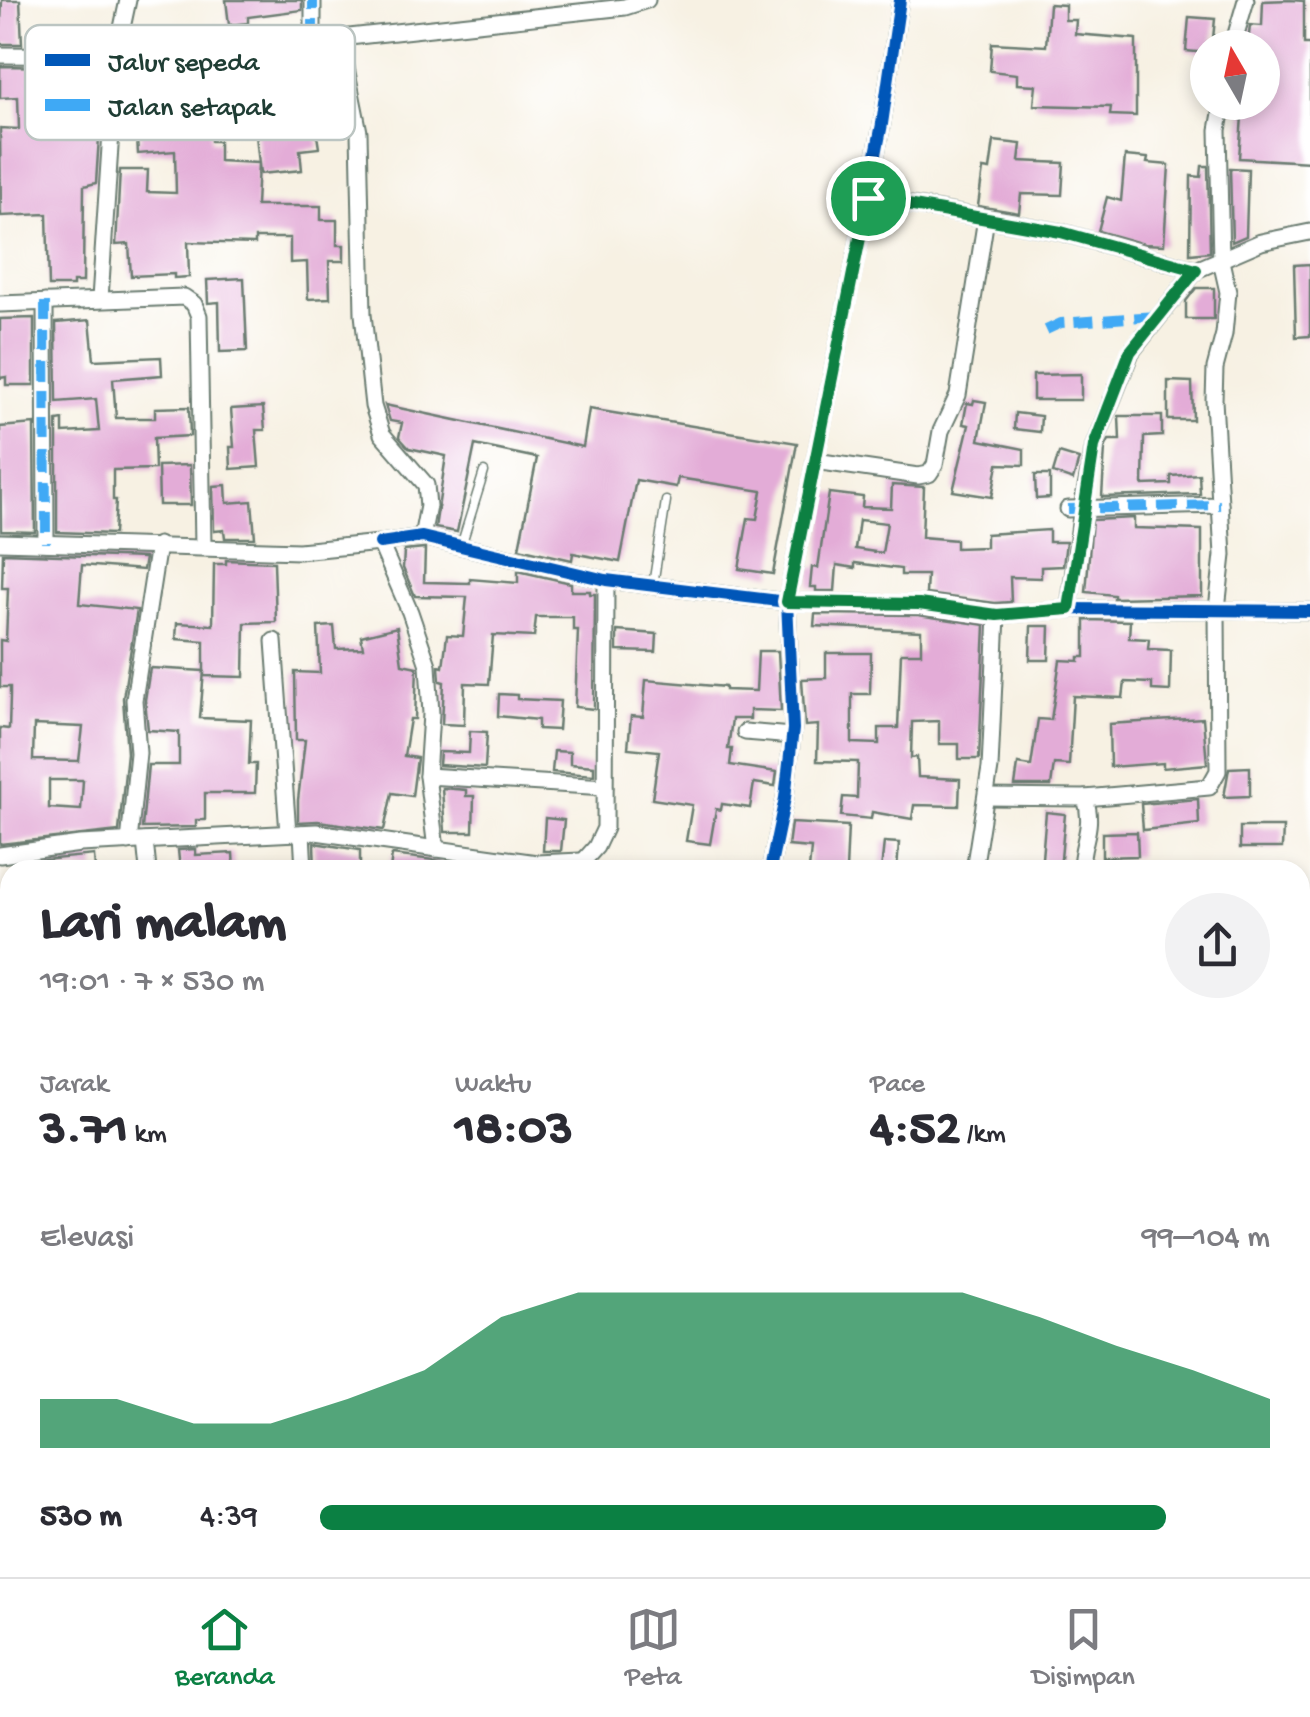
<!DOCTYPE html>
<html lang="id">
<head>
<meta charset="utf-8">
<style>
  body { margin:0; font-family:"Gochi Hand",sans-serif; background:#f2f2f3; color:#2b2b33; height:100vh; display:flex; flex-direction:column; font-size:38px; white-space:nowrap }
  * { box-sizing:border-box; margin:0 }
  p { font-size:32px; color:#7c7c81 }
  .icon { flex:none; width:55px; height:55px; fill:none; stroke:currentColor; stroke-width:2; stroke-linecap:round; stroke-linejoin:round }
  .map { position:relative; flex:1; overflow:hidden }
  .side { position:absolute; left:0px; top:860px; width:1310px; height:718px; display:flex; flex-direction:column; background:#fff; border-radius:30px 30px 0 0; box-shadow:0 5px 15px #0003 }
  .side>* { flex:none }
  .needle { width:65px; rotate:351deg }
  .buttons { position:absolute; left:1190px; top:30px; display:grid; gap:20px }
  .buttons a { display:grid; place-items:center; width:90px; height:90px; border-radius:50%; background:#fff; box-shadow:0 5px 15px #0003; font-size:50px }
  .pin { position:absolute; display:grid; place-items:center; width:85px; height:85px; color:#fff; margin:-42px; border:5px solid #fff; border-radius:50%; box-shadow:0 2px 10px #0007 }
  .round { display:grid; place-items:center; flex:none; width:105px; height:105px; border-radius:52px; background:#f2f2f3 }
  .summary { display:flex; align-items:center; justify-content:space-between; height:170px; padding:0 40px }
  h1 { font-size:55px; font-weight:800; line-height:75px }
  .metrics { display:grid; grid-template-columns:repeat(3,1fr); gap:15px; height:170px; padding:10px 40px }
  .metrics div { display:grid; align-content:center }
  .metrics b { font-size:50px; font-weight:800 }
  .metrics small { font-size:28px; font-weight:400 }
  .metrics p { font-size:28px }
  .chart { height:280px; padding:20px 40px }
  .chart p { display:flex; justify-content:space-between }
  .chart svg { width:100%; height:180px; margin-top:10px; fill:#0b8043; opacity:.7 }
  ul { padding:0 40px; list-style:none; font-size:32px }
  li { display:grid; grid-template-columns:160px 120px 1fr; align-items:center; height:75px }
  li i { height:25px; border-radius:12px; background:#0b8043 }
  .dock { display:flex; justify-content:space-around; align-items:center; height:140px; border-top:2px solid #e1e1e2; background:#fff; font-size:28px; color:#7c7c81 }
  .dock a { display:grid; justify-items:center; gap:5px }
  .dock .current { color:#0b8043 }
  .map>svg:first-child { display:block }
  .building { fill:#e3acd7; fill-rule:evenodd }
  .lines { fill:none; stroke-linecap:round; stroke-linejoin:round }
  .service-casing { stroke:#6b7c71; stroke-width:11 }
  .minor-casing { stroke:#6b7c71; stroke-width:19 }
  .service { stroke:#fff; stroke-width:8 }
  .minor { stroke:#fff; stroke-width:15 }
  .quiet { stroke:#3fa9f5; stroke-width:10; stroke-dasharray:20 10; stroke-linecap:butt }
  .cycleway-casing { stroke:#fff; stroke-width:19 }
  .cycleway { stroke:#0057b8; stroke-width:12 }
  .route-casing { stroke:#fff; stroke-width:20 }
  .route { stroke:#0b8043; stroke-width:12 }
  .key { fill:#fff; stroke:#bcc5c2; stroke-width:2.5 }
  .key-label { font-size:28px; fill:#1f3d34 }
</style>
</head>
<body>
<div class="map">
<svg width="1310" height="1577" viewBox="0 0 1310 1577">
  <rect width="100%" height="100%" fill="#fff"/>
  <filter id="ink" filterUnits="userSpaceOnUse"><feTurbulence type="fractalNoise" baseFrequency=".01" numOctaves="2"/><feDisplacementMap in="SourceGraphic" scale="20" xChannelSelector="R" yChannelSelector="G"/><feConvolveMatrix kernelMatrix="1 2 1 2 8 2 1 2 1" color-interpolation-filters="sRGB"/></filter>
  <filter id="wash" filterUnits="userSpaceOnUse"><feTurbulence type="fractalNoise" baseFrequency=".0048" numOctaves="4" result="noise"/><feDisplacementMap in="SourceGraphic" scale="40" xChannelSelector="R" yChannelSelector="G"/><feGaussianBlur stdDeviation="2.25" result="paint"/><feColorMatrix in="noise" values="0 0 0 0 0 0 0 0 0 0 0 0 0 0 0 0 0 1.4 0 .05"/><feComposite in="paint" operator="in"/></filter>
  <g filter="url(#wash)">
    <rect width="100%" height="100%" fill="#f7f1e3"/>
    <g id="blocks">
      <g class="building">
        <path d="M 2,0 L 20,0 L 22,44 L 0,44 Z"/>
        <path d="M 226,0 L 302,0 L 302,10 L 248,17 L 248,23 L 229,25 Z"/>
        <path d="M 1290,0 L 1304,1 L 1304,44 L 1310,44 L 1310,162 L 1239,158 L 1243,102 L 1262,102 L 1262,45 L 1248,44 L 1250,25 L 1262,26 L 1263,1 Z"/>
        <path d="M 1049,4 L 1065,5 L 1065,20 L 1076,20 L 1075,34 L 1136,39 L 1136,116 L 1110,115 L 1111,107 L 1034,105 L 1036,85 L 1017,84 L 1017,74 L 990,71 L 992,43 L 1046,46 Z"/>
        <path d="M 1189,17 L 1215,19 L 1212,48 L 1208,48 L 1208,53 L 1186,51 Z"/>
        <path d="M 0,66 L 56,67 L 56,69 L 71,69 L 71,73 L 83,73 L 83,76 L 103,76 L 96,183 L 84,186 L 83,282 L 73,282 L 73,286 L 49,286 L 47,214 L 1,216 L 0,128 L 19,129 L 18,97 L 0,98 Z"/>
        <path d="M 282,66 L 283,72 L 297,70 L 300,92 L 310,91 L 319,148 L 300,150 L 302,170 L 260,174 L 255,125 L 273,124 L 265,69 Z"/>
        <path d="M 155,68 L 157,107 L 162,106 L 163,114 L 210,112 L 211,141 L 219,141 L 219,161 L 258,163 L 256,206 L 321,206 L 321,220 L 337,220 L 337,245 L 344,245 L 344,261 L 329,261 L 330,298 L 308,299 L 307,262 L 290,263 L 290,238 L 255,238 L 255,244 L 188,242 L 189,277 L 174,278 L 174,274 L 131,276 L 129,244 L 116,245 L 120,170 L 148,170 L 147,192 L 176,193 L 175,151 L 138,154 L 137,139 L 141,139 L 136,87 L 128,87 L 127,69 Z"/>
        <path d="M 994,141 L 1021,144 L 1019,161 L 1064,163 L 1062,195 L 1021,194 L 1019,213 L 978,206 L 983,169 L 990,170 Z"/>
        <path d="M 1125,156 L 1148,158 L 1147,163 L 1169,165 L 1164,245 L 1144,244 L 1098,231 L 1107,197 L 1121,201 Z"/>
        <path d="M 1202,166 L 1208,166 L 1210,252 L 1190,254 L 1191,176 L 1201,177 Z"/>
        <path d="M 1230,168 L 1248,169 L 1246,236 L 1232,242 Z"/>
        <path d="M 1310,264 L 1310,336 L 1296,337 L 1294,265 Z"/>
        <path d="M 244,278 L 247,351 L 220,352 L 219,302 L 208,303 L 207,280 Z"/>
        <path d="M 1196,288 L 1214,288 L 1214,319 L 1186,319 L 1186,301 Z"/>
        <path d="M 34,318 L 34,385 L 6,385 L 6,377 L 0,378 L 0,319 Z"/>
        <path d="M 90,320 L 94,360 L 161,357 L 162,375 L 113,379 L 116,418 L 155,418 L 155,408 L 189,407 L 190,436 L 154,438 L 155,469 L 113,470 L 113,500 L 116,500 L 114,534 L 57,532 L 57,421 L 63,420 L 63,433 L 99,431 L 96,399 L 57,402 L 56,323 Z"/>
        <path d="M 1081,374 L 1081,400 L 1033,400 L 1033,375 Z"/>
        <path d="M 1168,381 L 1192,382 L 1193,420 L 1168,420 Z"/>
        <path d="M 974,400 L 986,402 L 979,440 L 1024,449 L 1024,465 L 998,464 L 992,497 L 953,491 L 969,425 L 963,424 L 967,403 L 973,404 Z"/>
        <path d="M 385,405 L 583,447 L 589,409 L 797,443 L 773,574 L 739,569 L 748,518 L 757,519 L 762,491 L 678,478 L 676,487 L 636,480 L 620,562 L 573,553 L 572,560 L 519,548 L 537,458 L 475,445 L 457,532 L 435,528 L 446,456 L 409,448 L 399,437 L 402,423 L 390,421 Z"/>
        <path d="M 263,407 L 265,430 L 256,430 L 259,467 L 231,469 L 230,447 L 234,447 L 231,409 Z"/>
        <path d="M 1015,413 L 1041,416 L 1040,432 L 1014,429 Z"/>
        <path d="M 1119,416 L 1162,416 L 1162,436 L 1144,437 L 1143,485 L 1171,484 L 1171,476 L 1199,474 L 1200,494 L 1102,497 L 1105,448 L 1109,440 L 1120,440 Z"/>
        <path d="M 34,424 L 35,532 L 1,531 L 0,427 Z"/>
        <path d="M 1059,453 L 1079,459 L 1073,480 L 1053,473 Z"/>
        <path d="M 190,465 L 191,505 L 159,505 L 158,466 Z"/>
        <path d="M 1035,475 L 1050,475 L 1050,498 L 1036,499 Z"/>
        <path d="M 226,485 L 227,503 L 252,501 L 255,538 L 225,538 L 224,530 L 214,531 L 213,486 Z"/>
        <path d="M 892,485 L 924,487 L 922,537 L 956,540 L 956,548 L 986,547 L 986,534 L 1049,530 L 1049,542 L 1066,542 L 1063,566 L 1041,567 L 1041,578 L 1010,577 L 1011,602 L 995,603 L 926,594 L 927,575 L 901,575 L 901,569 L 855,563 L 855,568 L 837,565 L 835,591 L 816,591 L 816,587 L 810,587 L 812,567 L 818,568 L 829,493 L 863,497 L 862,507 L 891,508 ZM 859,520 L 887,523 L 882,553 L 855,549 Z"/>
        <path d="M 1134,518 L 1134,528 L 1202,530 L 1202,596 L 1114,598 L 1114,595 L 1086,592 L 1092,520 Z"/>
        <path d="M 425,549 L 424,582 L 470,583 L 470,579 L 518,583 L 518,571 L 571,583 L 571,591 L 590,591 L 590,594 L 595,594 L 594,709 L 575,707 L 578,630 L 573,630 L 573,617 L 536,617 L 534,637 L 493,635 L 489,684 L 465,683 L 464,725 L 442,724 L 444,682 L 440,681 L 439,666 L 443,667 L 447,635 L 463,636 L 467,597 L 415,596 L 403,568 L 404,551 Z"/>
        <path d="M 3,553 L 145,558 L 143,570 L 82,565 L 79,604 L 137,610 L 123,698 L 127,753 L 119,831 L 0,844 L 0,728 L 9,729 L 10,696 L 10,687 L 0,687 L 0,640 L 6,641 L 8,588 L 2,588 ZM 34,725 L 83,727 L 79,761 L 33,760 ZM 49,780 L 83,780 L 81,810 L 49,808 Z"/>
        <path d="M 226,560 L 274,562 L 276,622 L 245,623 L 244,677 L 204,676 L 204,641 L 176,639 L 177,623 L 213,625 L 214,564 L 226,564 Z"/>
        <path d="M 815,614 L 918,615 L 985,625 L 979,759 L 959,759 L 959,744 L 939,744 L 939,721 L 912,722 L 911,758 L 917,757 L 918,777 L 960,779 L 959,806 L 914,805 L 912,819 L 872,812 L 871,819 L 841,816 L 843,797 L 857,798 L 858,762 L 817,761 L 818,725 L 805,726 L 802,679 L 826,678 L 826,653 L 871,653 L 870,694 L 852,694 L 852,743 L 879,744 L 879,728 L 898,728 L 901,653 L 921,653 L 921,631 L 814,626 Z"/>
        <path d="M 1085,620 L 1130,621 L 1129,638 L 1149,639 L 1148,649 L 1171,650 L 1170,691 L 1152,690 L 1152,683 L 1125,682 L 1123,698 L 1073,696 L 1069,765 L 1054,764 L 1051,786 L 1015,786 L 1018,764 L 1031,766 L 1038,719 L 1051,720 L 1060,660 L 1079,661 L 1079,657 L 1085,657 Z"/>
        <path d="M 334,626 L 336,649 L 363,648 L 361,636 L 397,627 L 402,664 L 417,667 L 415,719 L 410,719 L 404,756 L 417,758 L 412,796 L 392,793 L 384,830 L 318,821 L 298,822 L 298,800 L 305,740 L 296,740 L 295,672 L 320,673 L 318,627 Z"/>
        <path d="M 1031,626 L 1050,626 L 1049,660 L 1030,660 Z"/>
        <path d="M 617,631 L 657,634 L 656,652 L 617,651 Z"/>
        <path d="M 758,651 L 778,651 L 781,711 L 750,710 L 750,719 L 732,719 L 728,749 L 732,749 L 730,765 L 777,772 L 775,786 L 754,783 L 750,808 L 722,804 L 721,810 L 716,809 L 710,844 L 686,841 L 692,805 L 652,799 L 659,751 L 628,748 L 631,716 L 643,717 L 646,680 L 725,687 L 725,690 L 756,691 Z"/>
        <path d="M 150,668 L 204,671 L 200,718 L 251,720 L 249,764 L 256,764 L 255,793 L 205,793 L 205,820 L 196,820 L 196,827 L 142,828 L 148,765 L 179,765 L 179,732 L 148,730 L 145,700 Z"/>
        <path d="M 499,694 L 517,695 L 517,699 L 560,701 L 558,730 L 538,729 L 538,720 L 498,716 Z"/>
        <path d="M 1203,718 L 1207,764 L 1163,768 L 1163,763 L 1110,767 L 1109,724 Z"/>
        <path d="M 470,731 L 487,732 L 485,768 L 439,765 L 440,752 L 469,753 Z"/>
        <path d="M 554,751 L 570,752 L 570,764 L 594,766 L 594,775 L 552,772 Z"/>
        <path d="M 1250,767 L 1250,796 L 1224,797 L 1229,768 Z"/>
        <path d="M 442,788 L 466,790 L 466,796 L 474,796 L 473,832 L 445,832 Z"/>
        <path d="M 1198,799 L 1199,824 L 1143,830 L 1141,804 Z"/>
        <path d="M 1046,812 L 1065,814 L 1060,870 L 1041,870 Z"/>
        <path d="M 545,818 L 564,820 L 561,851 L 543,851 Z"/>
        <path d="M 791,823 L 848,826 L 846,870 L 809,870 L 811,848 L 788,846 Z"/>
        <path d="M 1240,827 L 1283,827 L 1282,848 L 1240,848 Z"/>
        <path d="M 1137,832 L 1138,856 L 1102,857 L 1102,833 Z"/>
        <path d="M 884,842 L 899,843 L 897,870 L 881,870 Z"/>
        <path d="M 314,843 L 360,850 L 360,870 L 315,870 Z"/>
        <path d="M 196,849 L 196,855 L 233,853 L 234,870 L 180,870 L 178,850 Z"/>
        <path d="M 94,855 L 95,870 L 44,870 L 43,860 Z"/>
        <path d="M 392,855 L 442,861 L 441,870 L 390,870 Z"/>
      </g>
    </g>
  </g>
  <g filter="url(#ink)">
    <use href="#blocks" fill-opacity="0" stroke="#6b7c71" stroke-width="2.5"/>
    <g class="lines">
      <g class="service-casing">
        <g id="service">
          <path d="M 461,546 L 484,472"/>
          <path d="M 653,585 L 666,501"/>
          <path d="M 1300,1106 L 1310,1105"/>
        </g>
      </g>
      <g class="minor-casing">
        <g id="minor">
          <path d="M 340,38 L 359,132 L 363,314 L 373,406 L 382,434 L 426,485 L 428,506 L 422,537"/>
          <path d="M 313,40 L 313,0"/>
          <path d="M 1232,48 L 1246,0"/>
          <path d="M 0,55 L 116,56 L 340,38 L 625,7 L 647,0"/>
          <path d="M 867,197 L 1061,232 L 1196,270"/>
          <path d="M 100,299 L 116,56 L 128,0"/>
          <path d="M 45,302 L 46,543"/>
          <path d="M 0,304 L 184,297 L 194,304 L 199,316 L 203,546"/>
          <path d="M 815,461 L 918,476 L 929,474 L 935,465 L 941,431 L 958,395 L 986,218"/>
          <path d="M 1068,509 L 1220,505"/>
          <path d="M 0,542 L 299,551 L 380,543 L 410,612 L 428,665 L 431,714 L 427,776 L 436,849"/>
          <path d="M 380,543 L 422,537 L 606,580 L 787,602 L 919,604 L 997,615 L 1069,609 L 1310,611"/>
          <path d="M 1069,609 L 1082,508 L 1094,446 L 1131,352 L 1196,270 L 1261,242 L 1310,232"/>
          <path d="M 274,641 L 288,833"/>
          <path d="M 745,732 L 792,736"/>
          <path d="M 427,776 L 605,787"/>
          <path d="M 987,797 L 1085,798 C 1095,828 1081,841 1081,870"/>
          <path d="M 1085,798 L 1209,787 L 1218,771 L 1217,609 L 1223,555 L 1214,400 L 1215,368 L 1224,334 L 1228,292 L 1221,261 L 1218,130 L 1223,102"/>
          <path d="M 302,833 L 304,870"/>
          <path d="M 145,841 L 148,870"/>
          <path d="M 129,842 L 138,753 L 134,700 L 158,545"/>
          <path d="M 0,855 L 80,844 L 316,832 L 537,863 L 581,861"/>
          <path d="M 579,866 L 596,847 L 605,828 L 606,580"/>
          <path d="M 770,870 L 785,798 L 793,729 L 787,602 L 882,124 L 900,0"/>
          <path d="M 974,870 L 990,768 L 997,615"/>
          <path d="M 0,953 L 3,963 L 10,968"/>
          <path d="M 0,1237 L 10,1235"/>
          <path d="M 1300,1286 L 1310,1287"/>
          <path d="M 1300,1342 L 1310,1342"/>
          <path d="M 763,1568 L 800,1570 L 840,1568"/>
          <path d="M 862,1568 L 863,1577"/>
          <path d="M 925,1568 L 926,1577"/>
          <path d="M 595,1577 L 596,1568"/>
          <path d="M 1013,1577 L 1014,1568"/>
          <path d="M 1119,1577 L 1119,1568"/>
        </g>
      </g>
      <use href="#service" class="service"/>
      <use href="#minor" class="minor"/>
      <g class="quiet">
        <path d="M 313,40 L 313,0"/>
        <path d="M 45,302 L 46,543"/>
        <path d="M 1046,330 L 1061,323 L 1156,316"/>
        <path d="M 1068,509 L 1220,505"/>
      </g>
      <g class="cycleway-casing">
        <g id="cycleway">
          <path d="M 380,543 L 422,537 L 606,580 L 787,602 L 919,604 L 997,615 L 1069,609 L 1310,611"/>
          <path d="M 770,870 L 785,798 L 793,729 L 787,602 L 882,124 L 900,0"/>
        </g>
      </g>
      <use href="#cycleway" class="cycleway"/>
    </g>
  </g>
  <g class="lines" filter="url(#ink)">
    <g class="route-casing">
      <path id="route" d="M 868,198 L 1061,232 L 1196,270 L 1130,352 L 1094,446 L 1069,609 L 997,615 L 919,604 L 787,602 Z"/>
    </g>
    <use href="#route" class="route"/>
  </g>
  <rect x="25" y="25" width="330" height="115" rx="15" class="key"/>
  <rect x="45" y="54" width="45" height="12" fill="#0057b8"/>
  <rect x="45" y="99" width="45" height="12" fill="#3fa9f5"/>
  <g class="key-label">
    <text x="108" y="70">Jalur sepeda</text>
    <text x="108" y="115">Jalan setapak</text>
  </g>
</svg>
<div class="buttons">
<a><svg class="needle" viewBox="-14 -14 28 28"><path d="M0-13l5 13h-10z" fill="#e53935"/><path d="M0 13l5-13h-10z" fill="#7c7c81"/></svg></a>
</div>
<div class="pin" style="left:868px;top:198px;background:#1e9e55"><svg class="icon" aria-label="arrive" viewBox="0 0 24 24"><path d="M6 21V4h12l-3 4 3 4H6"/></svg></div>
<section class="side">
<div class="summary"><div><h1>Lari malam</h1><p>19:01 · 7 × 530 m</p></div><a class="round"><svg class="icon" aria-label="share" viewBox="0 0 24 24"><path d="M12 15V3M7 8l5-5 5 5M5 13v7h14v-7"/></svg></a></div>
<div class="metrics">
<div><p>Jarak</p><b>3.71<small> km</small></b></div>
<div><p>Waktu</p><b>18:03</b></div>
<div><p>Pace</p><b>4:52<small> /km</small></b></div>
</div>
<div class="chart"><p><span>Elevasi</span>99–104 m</p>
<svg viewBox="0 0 160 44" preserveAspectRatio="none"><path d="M0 44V32L10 32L20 38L30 38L40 32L50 25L60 12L70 6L80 6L90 6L100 6L110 6L120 6L130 12L140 19L150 25L160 32V44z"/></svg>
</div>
<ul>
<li><b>530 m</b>4:39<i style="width:89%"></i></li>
</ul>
</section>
</div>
<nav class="dock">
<a class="current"><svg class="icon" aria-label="home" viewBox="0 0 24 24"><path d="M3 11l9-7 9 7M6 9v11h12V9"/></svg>Beranda</a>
<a><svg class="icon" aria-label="map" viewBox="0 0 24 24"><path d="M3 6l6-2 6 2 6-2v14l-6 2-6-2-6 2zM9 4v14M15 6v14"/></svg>Peta</a>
<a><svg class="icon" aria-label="saved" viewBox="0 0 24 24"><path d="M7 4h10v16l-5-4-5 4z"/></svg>Disimpan</a>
</nav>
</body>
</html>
